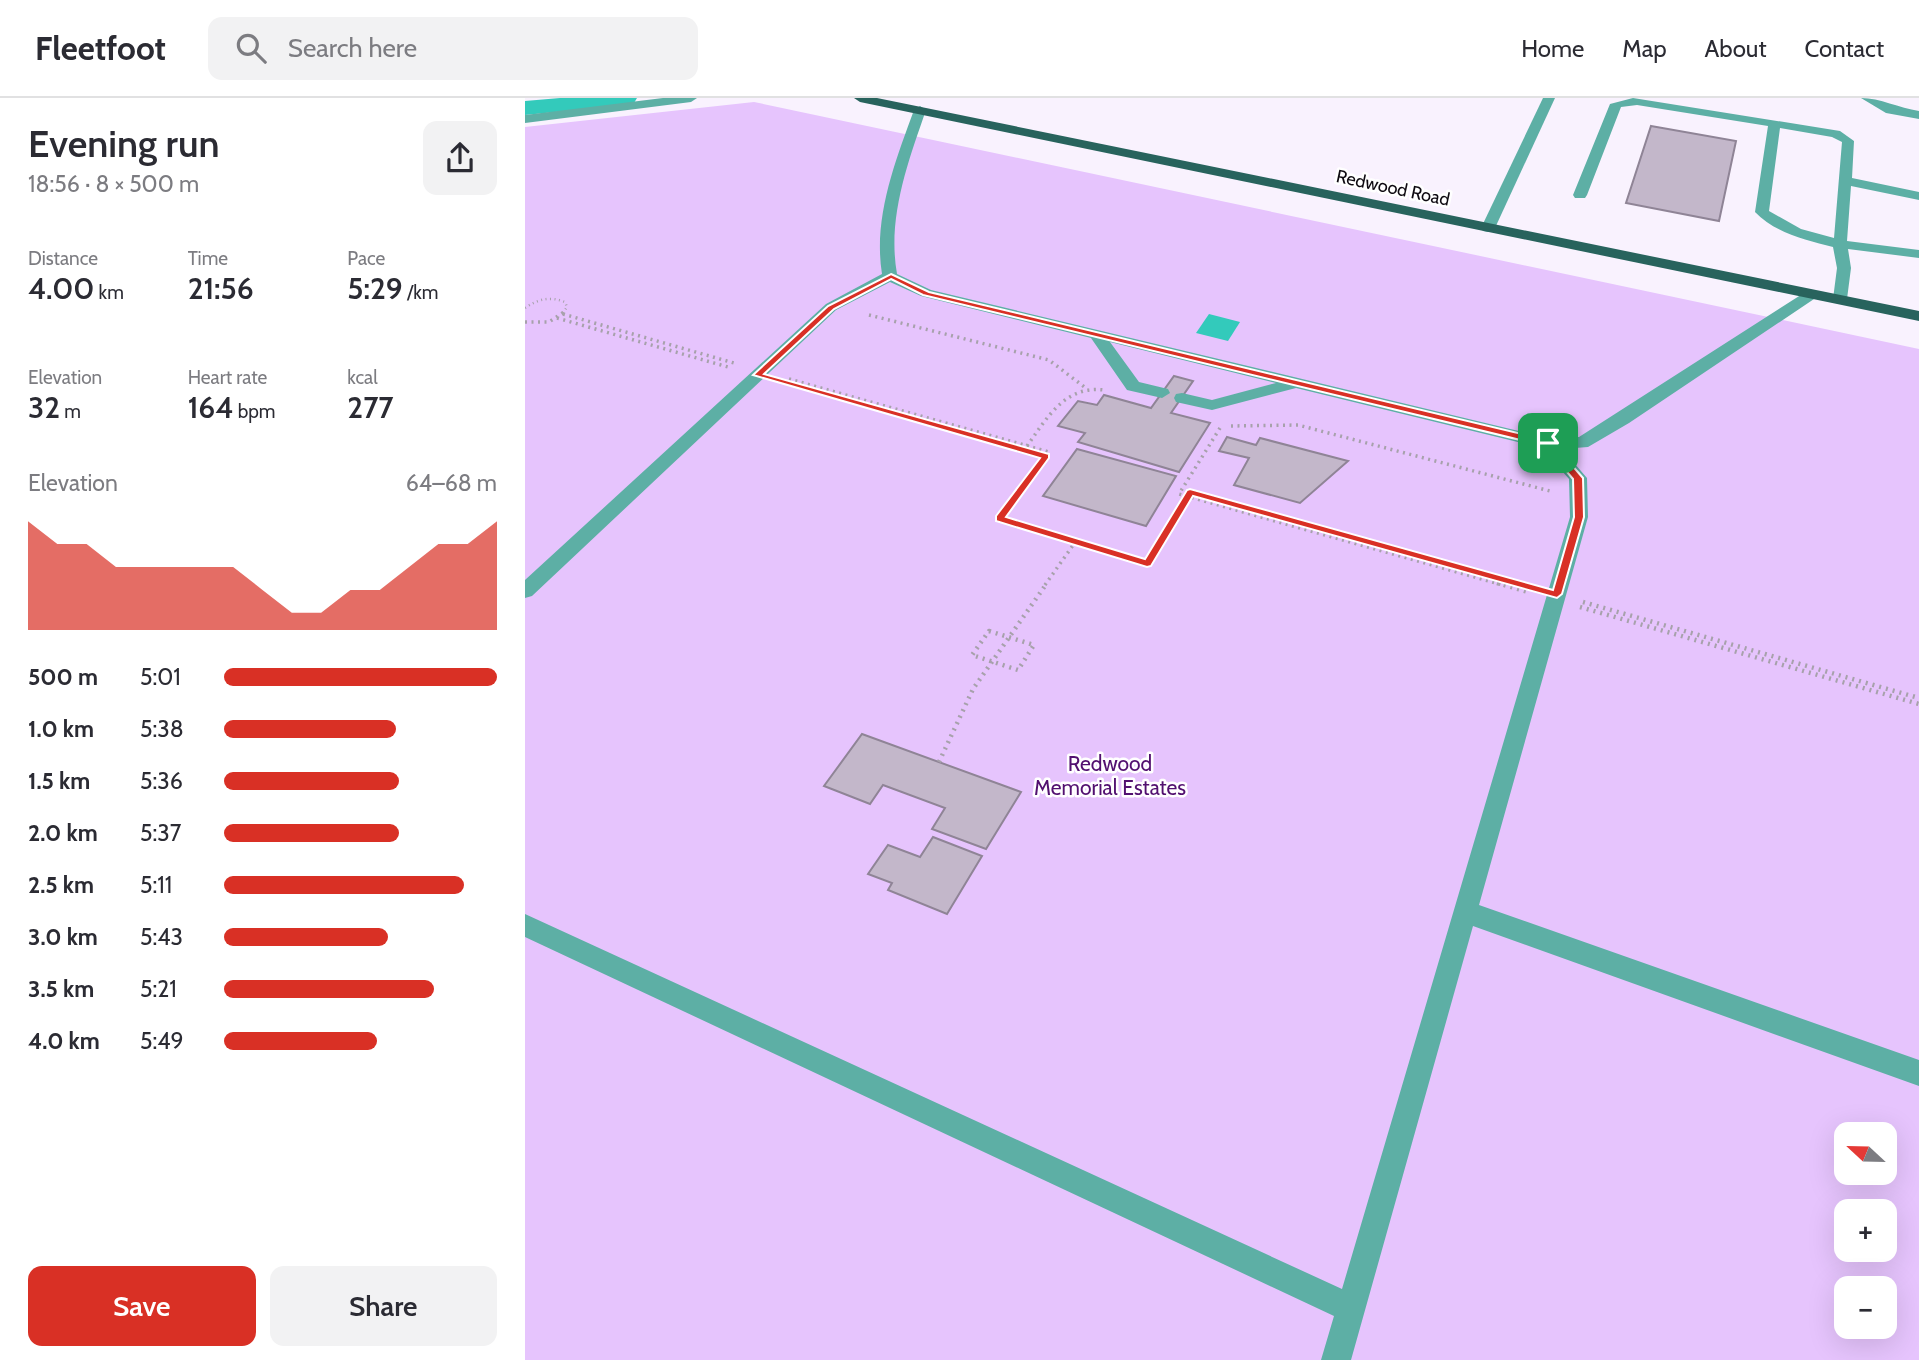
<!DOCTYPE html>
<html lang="en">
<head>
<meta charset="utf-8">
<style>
  body { margin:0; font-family:Cabin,sans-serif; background:#f2f2f3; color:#2b2b33; height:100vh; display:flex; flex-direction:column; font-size:26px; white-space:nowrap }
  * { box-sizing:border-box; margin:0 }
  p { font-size:23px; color:#7c7c81 }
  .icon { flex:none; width:38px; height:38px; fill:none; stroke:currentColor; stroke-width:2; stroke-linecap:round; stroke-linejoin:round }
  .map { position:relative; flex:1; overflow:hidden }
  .drawer { display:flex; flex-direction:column; background:#fff; width:525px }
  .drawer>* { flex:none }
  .needle { width:46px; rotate:292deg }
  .controls { position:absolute; left:1309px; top:1024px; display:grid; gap:14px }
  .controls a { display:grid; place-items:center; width:63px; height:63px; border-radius:14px; background:#fff; box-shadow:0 7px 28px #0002; font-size:35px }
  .pin { position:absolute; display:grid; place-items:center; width:60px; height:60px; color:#fff; margin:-30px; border-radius:14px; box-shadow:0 4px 10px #0006 }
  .round { display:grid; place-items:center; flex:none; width:74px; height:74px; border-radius:14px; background:#f2f2f3 }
  .overview { display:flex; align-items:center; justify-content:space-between; height:119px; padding:0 28px }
  h1 { font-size:38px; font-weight:600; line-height:52px }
  .stats { display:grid; grid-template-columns:repeat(3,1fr); gap:10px; height:119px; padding:7px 28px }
  .stats div { display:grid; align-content:center }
  .stats b { font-size:30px; font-weight:600 }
  .stats small { font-size:19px; font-weight:400 }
  .stats p { font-size:19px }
  .chart { height:196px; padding:14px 28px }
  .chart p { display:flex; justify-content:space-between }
  .chart svg { width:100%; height:126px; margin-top:7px; fill:#d93025; opacity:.7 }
  .button { display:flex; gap:14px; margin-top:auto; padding:14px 28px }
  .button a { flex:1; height:80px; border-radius:14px; background:#d93025; color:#fff; font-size:28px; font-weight:600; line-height:80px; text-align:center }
  .button a+a { background:#f2f2f3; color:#2b2b33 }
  ul { padding:0 28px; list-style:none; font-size:23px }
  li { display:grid; grid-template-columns:112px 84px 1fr; align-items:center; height:52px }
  li i { height:18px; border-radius:9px; background:#d93025 }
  header { display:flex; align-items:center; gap:42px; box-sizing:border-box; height:98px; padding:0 35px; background:#fff; border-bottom:2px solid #e1e1e2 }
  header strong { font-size:33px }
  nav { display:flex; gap:38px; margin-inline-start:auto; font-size:24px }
  .search { width:490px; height:63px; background:#f2f2f3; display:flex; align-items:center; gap:18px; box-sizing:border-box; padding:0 24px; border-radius:14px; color:#7c7c81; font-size:26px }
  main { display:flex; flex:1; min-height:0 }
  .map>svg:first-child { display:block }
  .green { fill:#e6c4fd; fill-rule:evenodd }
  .water { fill:#33cabb }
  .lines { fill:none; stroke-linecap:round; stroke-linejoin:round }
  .canal { fill:#33cabb; fill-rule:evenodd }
  .building { fill:#c3b7ca; stroke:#8f8496; stroke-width:2 }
  .path-far2 { stroke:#a7a1ab; stroke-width:2.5; stroke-dasharray:1 3.5; stroke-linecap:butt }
  .path-far1 { stroke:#a7a1ab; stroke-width:3.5; stroke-dasharray:2 4.5; stroke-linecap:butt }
  .path { stroke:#a7a1ab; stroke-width:4.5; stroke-dasharray:2 5; stroke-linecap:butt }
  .minor { fill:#5dafa5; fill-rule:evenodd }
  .major { fill:#28635d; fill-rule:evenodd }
  .route { fill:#d93025; stroke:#fff; stroke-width:2; fill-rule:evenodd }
  .labels { text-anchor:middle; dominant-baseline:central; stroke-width:5; stroke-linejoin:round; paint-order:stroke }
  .far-street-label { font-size:18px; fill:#0e0a11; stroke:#fff }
  .park-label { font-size:21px; fill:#521070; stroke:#fff }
</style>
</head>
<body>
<header>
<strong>Fleetfoot</strong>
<div class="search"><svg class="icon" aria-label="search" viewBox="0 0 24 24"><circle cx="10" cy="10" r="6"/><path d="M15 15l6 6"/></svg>Search here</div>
<nav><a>Home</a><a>Map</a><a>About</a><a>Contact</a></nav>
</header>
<main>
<section class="drawer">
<div class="overview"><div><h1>Evening run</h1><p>18:56 · 8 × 500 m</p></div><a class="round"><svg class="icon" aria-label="share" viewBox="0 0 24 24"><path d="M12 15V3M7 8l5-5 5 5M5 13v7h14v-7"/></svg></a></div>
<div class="stats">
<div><p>Distance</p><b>4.00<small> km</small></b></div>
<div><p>Time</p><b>21:56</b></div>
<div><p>Pace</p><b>5:29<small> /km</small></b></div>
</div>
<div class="stats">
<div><p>Elevation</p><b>32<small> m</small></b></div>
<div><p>Heart rate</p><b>164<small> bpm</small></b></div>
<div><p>kcal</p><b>277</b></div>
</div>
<div class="chart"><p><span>Elevation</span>64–68 m</p>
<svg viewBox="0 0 160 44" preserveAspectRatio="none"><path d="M0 44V6L10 14L20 14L30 22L40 22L50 22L60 22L70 22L80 30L90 38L100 38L110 30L120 30L130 22L140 14L150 14L160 6V44z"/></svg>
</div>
<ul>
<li><b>500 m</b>5:01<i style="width:100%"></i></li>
<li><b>1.0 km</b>5:38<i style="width:63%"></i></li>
<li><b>1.5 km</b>5:36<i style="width:64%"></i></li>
<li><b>2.0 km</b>5:37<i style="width:64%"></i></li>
<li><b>2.5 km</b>5:11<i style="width:88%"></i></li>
<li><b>3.0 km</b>5:43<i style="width:60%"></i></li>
<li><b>3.5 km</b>5:21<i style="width:77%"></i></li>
<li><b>4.0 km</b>5:49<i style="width:56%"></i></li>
</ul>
<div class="button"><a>Save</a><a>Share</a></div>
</section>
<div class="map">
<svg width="1394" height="1262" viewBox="0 0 1394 1262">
  <rect width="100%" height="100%" fill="#f9f2fe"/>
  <path class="green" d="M 229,4 L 1394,251 L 1394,1262 L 0,1262 L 0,29 ZM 1321,1036 L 1360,1036 L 1360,1074 L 1321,1074 ZM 1321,1113 L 1360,1113 L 1360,1152 L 1321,1152 ZM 1321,1190 L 1360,1190 L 1360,1228 L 1321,1228 Z"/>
  <path class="water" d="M 684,216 L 715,224 L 703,243 L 671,235 Z"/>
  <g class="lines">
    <path class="canal" d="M 35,0 L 112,0 L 109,5 L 101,7 L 0,17 L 0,3 Z"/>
  </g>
  <g class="building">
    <path d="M 1126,28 L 1211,43 L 1194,123 L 1101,105 Z"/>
    <path d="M 649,278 L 668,283 L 646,315 L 685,325 L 654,374 L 553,344 L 560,335 L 533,328 L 553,303 L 572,307 L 579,297 L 626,310 Z"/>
    <path d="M 702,339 L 731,347 L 735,340 L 823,363 L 775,405 L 709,387 L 724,360 L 694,353 Z"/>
    <path d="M 552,351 L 651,378 L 621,428 L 518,398 Z"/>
    <path d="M 337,636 L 496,694 L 461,751 L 407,731 L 420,710 L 358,687 L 345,706 L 299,688 Z"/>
    <path d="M 408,739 L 457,758 L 422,816 L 363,792 L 367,785 L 343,776 L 363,747 L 395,759 Z"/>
  </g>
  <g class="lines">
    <path class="path-far2" d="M 0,210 C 13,201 25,198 40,204 L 42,209 L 37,216"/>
    <g class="path-far1">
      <path d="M 38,216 L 209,265"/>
      <path d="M 344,217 L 524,262 L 562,291"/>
      <path d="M 32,220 L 203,269"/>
      <path d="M 0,224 L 24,224 L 39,214"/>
      <path d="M 264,281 L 524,354 L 474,420 L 622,465 L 665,394 L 999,487"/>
      <path d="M 262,285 L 521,358"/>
      <path d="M 706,328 L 773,327 L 1025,393"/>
      <path d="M 695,330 L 654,396 L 978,487"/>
      <path d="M 502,348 C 522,320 540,287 579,292"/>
      <path d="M 520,487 L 551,443"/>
    </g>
    <g class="path">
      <path d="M 972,485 L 1003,494"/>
      <path d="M 993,485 L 1006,489"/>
      <path d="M 1058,504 L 1394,600"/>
      <path d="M 1055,509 L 1394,606"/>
      <path d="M 464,533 L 509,547 L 493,572 L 447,557 Z"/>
      <path d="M 414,664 L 448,591 L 522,485"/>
    </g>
    <g class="minor">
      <path d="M 138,0 L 172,0 L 166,4 L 0,25 L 0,17 Z"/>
      <path d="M 1018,0 L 1030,0 L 970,130 L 963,134 L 958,133 L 956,130 Z"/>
      <path d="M 1108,0 L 1315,33 L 1329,43 L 1327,80 L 1394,94 L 1394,102 L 1326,88 L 1322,143 L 1394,152 L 1394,160 L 1323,151 L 1326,170 L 1322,201 L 1320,204 L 1310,204 L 1308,201 L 1312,170 L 1308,149 C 1281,142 1250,135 1230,114 L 1243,28 L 1112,7 L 1096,9 L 1062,97 L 1060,100 L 1050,100 L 1048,97 L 1085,6 ZM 1255,30 L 1307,39 L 1317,44 L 1309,140 L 1276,131 L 1244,113 Z"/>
      <path d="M 1336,0 C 1355,0 1374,10 1394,13 L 1394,21 L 1361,15 Z"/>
      <path d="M 395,8 L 401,12 C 383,64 362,120 372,176 L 406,192 L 1023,340 L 1054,339 L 1282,193 L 1292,193 L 1294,196 L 1292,199 L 1104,325 L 1063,349 L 1037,351 L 1062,380 L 1063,419 L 954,807 L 1394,962 L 1394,988 L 948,828 L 826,1262 L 796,1262 L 809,1218 L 0,839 L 0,816 L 817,1191 L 1045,419 L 1044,381 L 1017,350 L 771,290 L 687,312 L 651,304 L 649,300 L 651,296 L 657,295 L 687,302 L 751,285 L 585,244 L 614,284 L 643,291 L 645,295 L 637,300 L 602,292 L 566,240 L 396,198 L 365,184 L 311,212 L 7,498 L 0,500 L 0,482 L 301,206 L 357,176 C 348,120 370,64 389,12 Z"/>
    </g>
    <path class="major" d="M 329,0 L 352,0 L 1394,213 L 1394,223 L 335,4 Z"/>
  </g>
  <path class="route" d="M 366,176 L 404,194 L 1026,343 L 1058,380 L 1059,419 L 1037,496 L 1032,500 L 668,398 L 626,468 L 622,469 L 471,423 L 471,418 L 515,360 L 228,277 L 303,208 ZM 366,181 L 398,197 L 1020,348 L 1048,381 L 1049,419 L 1028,492 L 665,391 L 662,392 L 620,461 L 481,419 L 524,360 L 524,356 L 239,276 L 309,211 Z"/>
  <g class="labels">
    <g class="far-street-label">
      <text transform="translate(868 90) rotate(12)">Redwood Road</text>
    </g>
    <g class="park-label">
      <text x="585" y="665">Redwood<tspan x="585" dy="24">Memorial Estates</tspan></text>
    </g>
  </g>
</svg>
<div class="controls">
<a><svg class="needle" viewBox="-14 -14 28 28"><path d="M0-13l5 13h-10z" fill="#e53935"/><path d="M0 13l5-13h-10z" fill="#7c7c81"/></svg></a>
<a>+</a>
<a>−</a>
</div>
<div class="pin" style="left:1023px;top:345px;background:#1e9e55"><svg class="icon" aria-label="arrive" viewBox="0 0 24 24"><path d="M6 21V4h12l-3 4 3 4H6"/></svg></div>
</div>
</main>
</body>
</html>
